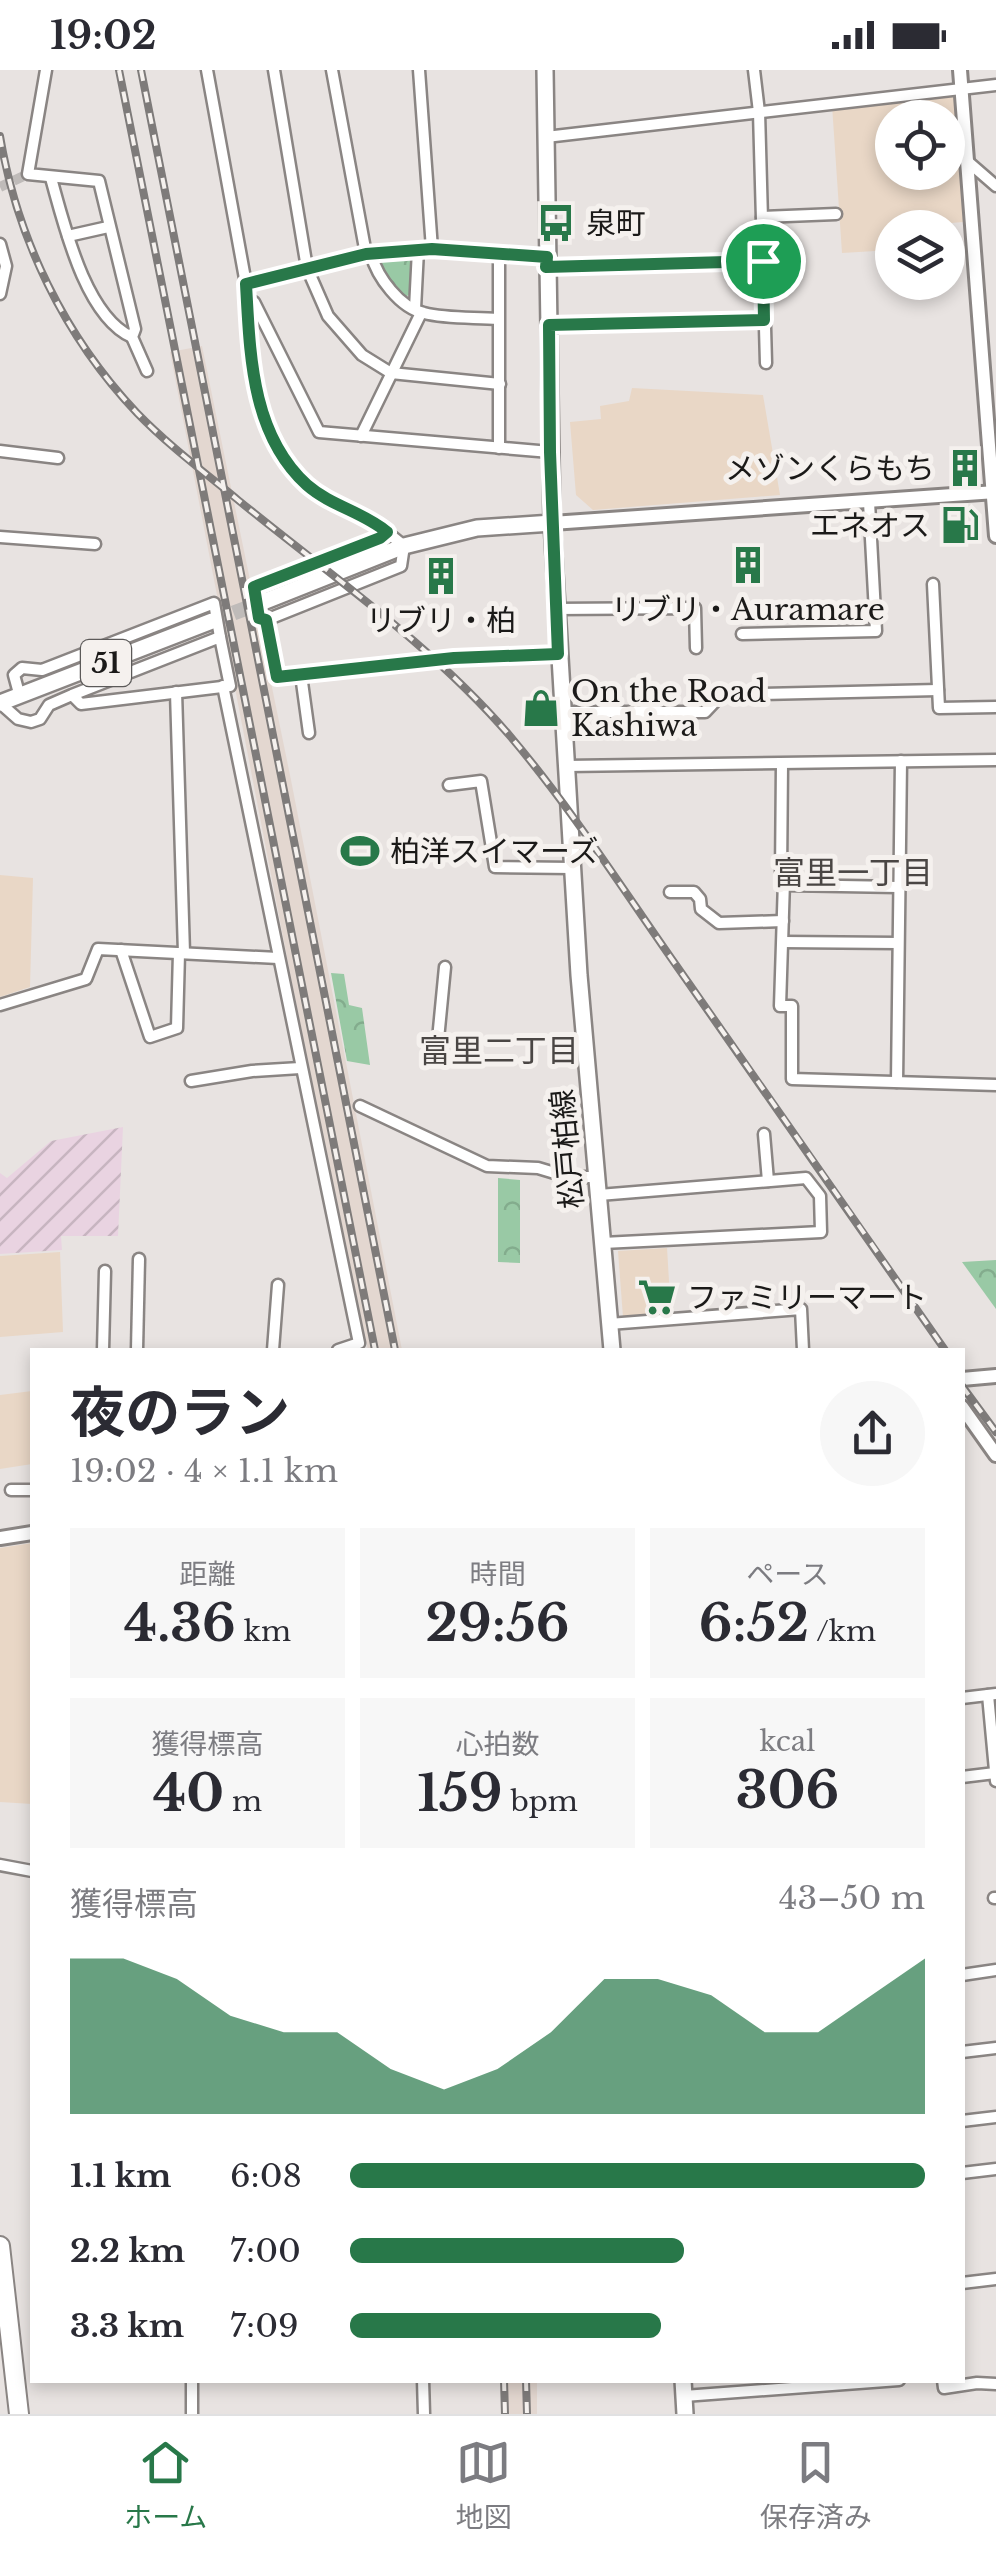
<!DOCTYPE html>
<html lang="ja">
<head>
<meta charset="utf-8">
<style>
  body { margin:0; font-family:"Libre Baskerville","Noto Sans JP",serif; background:#f7f7f7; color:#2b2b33; height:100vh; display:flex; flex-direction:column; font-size:38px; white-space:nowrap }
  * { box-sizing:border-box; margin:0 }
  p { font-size:32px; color:#7c7c81 }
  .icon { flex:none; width:55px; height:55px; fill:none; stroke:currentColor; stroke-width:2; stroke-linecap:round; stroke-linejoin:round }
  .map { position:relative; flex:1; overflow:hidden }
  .panel { position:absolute; left:30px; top:1278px; width:935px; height:1035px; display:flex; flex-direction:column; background:#fff; border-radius:0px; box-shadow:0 5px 15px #0003 }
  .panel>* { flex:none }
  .tools { position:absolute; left:875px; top:30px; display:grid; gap:20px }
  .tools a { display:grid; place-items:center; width:90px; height:90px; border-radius:50%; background:#fff; box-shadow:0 5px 15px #0003; font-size:50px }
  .pin { position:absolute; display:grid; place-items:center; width:85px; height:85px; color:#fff; margin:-42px; border:5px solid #fff; border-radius:50%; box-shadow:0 2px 10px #0007 }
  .round { display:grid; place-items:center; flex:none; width:105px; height:105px; border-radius:52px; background:#f7f7f7 }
  .summary { display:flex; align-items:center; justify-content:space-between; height:170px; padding:0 40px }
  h1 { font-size:55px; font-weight:700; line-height:75px }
  .figures { display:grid; grid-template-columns:repeat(3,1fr); gap:15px; height:170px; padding:10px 40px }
  .figures div { display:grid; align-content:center; border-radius:0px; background:#f7f7f7; text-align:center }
  .figures b { font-size:50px; font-weight:700 }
  .figures small { font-size:28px; font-weight:400 }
  .figures p { font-size:28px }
  .chart { height:280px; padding:20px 40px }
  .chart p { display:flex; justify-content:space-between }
  .chart svg { width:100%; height:180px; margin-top:10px; fill:#287849; opacity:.7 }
  ul { padding:0 40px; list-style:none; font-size:32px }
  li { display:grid; grid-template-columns:160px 120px 1fr; align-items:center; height:75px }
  li i { height:25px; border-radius:12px; background:#287849 }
  .status { display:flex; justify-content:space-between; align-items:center; height:70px; padding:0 50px; background:#fff; direction:ltr }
  .status svg { height:28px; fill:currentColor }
  .menu { display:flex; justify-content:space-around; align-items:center; height:140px; border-top:2px solid #e1e1e2; background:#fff; font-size:28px; color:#7c7c81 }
  .menu a { display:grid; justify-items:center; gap:5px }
  .menu .current { color:#287849 }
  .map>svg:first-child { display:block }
  .commercial { fill:#e9d7c6; fill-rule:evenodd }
  .industrial { fill:url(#industrial-furrows) }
  .built { fill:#e3d7d0 }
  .park { fill:url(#park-crowns) }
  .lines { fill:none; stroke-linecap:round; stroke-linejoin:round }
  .minor-tunnel { stroke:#bfbbb9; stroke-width:10; stroke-dasharray:10 5; stroke-linecap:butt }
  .primary-tunnel { stroke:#bfbbb9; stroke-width:15; stroke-dasharray:15 8; stroke-linecap:butt }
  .minor-casing { stroke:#8a8583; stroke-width:15 }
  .tertiary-casing { stroke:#8a8583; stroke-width:18 }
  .secondary-casing { stroke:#8a8583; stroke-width:20 }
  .primary-casing { stroke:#8a8583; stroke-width:20 }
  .trunk-casing { stroke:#8a8583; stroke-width:22 }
  .minor { stroke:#fff; stroke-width:10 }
  .tertiary { stroke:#fff; stroke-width:12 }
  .secondary { stroke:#fff; stroke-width:15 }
  .primary { stroke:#fff; stroke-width:15 }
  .trunk { stroke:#fff; stroke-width:18 }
  .rail-casing { stroke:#7e7b7a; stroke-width:8 }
  .rail { stroke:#f5f1ee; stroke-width:4; stroke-dasharray:11; stroke-linecap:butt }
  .route-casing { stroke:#fff; stroke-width:20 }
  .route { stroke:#287849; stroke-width:12 }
  .labels { text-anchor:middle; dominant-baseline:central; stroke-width:10; stroke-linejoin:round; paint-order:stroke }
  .shield { fill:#f5f1ee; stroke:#5c5a59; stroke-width:2.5 }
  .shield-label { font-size:28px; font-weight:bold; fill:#1b1a19 }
  .poi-label { font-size:30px; fill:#1b1a19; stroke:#f5f1ee; text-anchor:start }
  .street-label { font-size:30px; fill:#1b1a19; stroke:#f5f1ee }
  .neighbourhood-label { font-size:32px; fill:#4a4644; stroke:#f5f1ee }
</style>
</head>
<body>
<div class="status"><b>19:02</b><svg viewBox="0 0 49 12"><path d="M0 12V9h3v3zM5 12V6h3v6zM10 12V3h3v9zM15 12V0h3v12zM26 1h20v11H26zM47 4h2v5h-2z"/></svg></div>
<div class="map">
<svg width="996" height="2344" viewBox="0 0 996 2344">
  <defs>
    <pattern id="industrial-furrows" width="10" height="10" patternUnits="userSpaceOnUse" patternTransform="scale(2.5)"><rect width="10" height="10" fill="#e9d3e1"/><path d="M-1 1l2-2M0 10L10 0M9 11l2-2" fill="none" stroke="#c7b5c0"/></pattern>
    <pattern id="park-crowns" width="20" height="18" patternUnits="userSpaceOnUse" patternTransform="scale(2.5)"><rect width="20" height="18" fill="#99c9a5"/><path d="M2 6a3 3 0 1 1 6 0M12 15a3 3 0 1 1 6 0" fill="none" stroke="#83ac8d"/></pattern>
  </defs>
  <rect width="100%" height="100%" fill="#e8e3e1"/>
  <g class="commercial">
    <path d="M 955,26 L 963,152 L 892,158 L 892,180 L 842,183 L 832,35 ZM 892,48 L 948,48 L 948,102 L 892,102 Z"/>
    <path d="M 632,318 L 763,325 L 780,425 L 593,440 L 576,425 L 570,352 L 601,349 L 600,336 L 629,331 Z"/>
    <path d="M 0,805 L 33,808 L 30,917 L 0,927 Z"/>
    <path d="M 667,1178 L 671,1244 L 623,1247 L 618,1181 Z"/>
    <path d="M 60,1182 L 63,1262 L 0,1267 L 0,1186 Z"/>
    <path d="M 32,1321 L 32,1394 L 0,1399 L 0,1325 Z"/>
    <path d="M 32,1473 L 32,1734 L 0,1732 L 0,1478 Z"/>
  </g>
  <path class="industrial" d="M 123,1057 L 118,1166 L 61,1166 L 62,1180 L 0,1184 L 0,1103 L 7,1108 L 51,1071 Z"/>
  <g class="built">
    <path d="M 202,276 L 291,710 L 402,1280 L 368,1280 L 291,908 L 170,282 Z"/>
    <path d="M 502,2310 L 537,2310 L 537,2344 L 503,2344 Z"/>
  </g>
  <g class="park">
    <path d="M 410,187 L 413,192 L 413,221 L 406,227 L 393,217 L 378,196 L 384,189 Z"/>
    <path d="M 331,903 L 344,904 L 349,935 L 362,938 L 370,995 L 347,991 Z"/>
    <path d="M 498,1108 L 520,1110 L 520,1193 L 498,1192 Z"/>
    <path d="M 996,1190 L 996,1239 L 962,1192 Z"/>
  </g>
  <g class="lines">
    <path class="minor-tunnel" d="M 0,117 L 28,104"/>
    <path class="primary-tunnel" d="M 212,551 L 263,532"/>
    <g class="minor-casing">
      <g id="minor">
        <path d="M 46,0 L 28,104 L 99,111 L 135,259 L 132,267 L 147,301"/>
        <path d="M 207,0 L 246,214 L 252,303 L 265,351 L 282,385 L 306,414 L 331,433 L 378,455 L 404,476 L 401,496 L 266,550 L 259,548 L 254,517 L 381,468 L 387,462"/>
        <path d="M 274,0 L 307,198 L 328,246 L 362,285 L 391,303 L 500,314"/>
        <path d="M 332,0 L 366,184"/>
        <path d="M 419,0 L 432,179"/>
        <path d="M 754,0 L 759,42 L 766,293"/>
        <path d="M 546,67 L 996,15"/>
        <path d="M 966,90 L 996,116"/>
        <path d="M 51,108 C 64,154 85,246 132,267"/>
        <path d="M 762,147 L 836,144"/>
        <path d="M 68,166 L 108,157"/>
        <path d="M 0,174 L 6,196 L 0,224"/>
        <path d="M 371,184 C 377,207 400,238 424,243 C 447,249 475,247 498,249"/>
        <path d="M 546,197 L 763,191"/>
        <path d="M 246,214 L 366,184 L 432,179 L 547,187"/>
        <path d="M 247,234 L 254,232 L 319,362 L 550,382"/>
        <path d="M 415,239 L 418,180"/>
        <path d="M 549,255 L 765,250"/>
        <path d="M 361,366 L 421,243"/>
        <path d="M 499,378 L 499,183"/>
        <path d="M 0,381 L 58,388"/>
        <path d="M 0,467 L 95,474"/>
        <path d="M 933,514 L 939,638 L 996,637"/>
        <path d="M 555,539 L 695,538 L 696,578"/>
        <path d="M 266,550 L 277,607 L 453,588 L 558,584"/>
        <path d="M 742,564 L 876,561 L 869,432"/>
        <path d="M 301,605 L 309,663"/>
        <path d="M 223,616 L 359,1273 L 338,1280"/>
        <path d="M 176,622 L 184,883"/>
        <path d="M 20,627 L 14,605 L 22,598 L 42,600 L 214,533 L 220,567"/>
        <path d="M 0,633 L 18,649 L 31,652 L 40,649 L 49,635 L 72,625 L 220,567 L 230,616 L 81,634 L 72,625"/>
        <path d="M 563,642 L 705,642 L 721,625 L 938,620"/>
        <path d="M 782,694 L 781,805 L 784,811 L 780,936 L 792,936 L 792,1009 L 996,1015"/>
        <path d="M 566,696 L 996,690"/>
        <path d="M 449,715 L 481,711 L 495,797 L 572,798"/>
        <path d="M 784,815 L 898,817"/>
        <path d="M 670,822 L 694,822 L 700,829 L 701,839 L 719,853 L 783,851"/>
        <path d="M 783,872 L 898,873"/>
        <path d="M 121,880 L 150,967 L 177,958 L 179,883"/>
        <path d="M 0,935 L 86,909 L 98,879 L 278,888"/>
        <path d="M 436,990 L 445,897"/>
        <path d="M 191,1011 L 252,1001 L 300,998"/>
        <path d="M 897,1012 L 901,691"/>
        <path d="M 360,1036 L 487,1096 L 538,1098 L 568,1107 L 597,1107"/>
        <path d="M 764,1064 L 768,1111"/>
        <path d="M 599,1125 L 806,1108 L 820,1126 L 821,1162 L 603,1173"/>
        <path d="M 609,1254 L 801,1239 L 803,1280"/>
        <path d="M 103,1280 L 105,1201"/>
        <path d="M 137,1280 L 139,1189"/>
        <path d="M 273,1280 L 278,1215"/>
        <path d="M 11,1420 L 32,1420"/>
        <path d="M 988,1625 L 996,1711"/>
        <path d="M 962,1628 L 996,1624"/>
        <path d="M 962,1707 L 995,1703"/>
        <path d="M 0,1795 L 32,1801"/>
        <path d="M 994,1828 L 996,1828"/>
        <path d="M 962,1905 L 996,1900"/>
        <path d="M 962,1982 L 996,1978"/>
        <path d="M 962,2051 L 996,2047"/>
        <path d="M 962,2103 L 996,2099"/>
        <path d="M 962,2213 L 996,2209"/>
        <path d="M 192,2310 L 192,2344"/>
        <path d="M 423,2310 L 424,2344"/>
        <path d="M 943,2310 L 944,2318 L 977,2313 L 996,2314"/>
        <path d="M 684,2326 L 899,2310"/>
      </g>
    </g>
    <g class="tertiary-casing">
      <g id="tertiary">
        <path d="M 960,0 L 996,466"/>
        <path d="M 552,453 L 996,422"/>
        <path d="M 962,1309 L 996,1306"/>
        <path d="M 962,1337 L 996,1385"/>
        <path d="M 0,1468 L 32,1463"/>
      </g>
    </g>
    <g class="secondary-casing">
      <g id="secondary">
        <path d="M 552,453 L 579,905 L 612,1280"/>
        <path d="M 683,2310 L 685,2344"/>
      </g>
    </g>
    <g class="primary-casing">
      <g id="primary">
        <path d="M 263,532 L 404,476 L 477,458 L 552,453 L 545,0"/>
        <path d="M 0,633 L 212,551"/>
      </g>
    </g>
    <g class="trunk-casing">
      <path id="trunk" d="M 0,2176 L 19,2344"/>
    </g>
    <use href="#minor" class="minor"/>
    <use href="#tertiary" class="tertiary"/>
    <use href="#secondary" class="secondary"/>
    <use href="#primary" class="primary"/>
    <use href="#trunk" class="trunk"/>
    <g class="rail-casing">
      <g id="rail">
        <path d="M 119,0 L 375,1280"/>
        <path d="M 141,0 L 395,1280"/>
        <path d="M 0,66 C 17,169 65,267 137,343 C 168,375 204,402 238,430 C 330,505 432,575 510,666 C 571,738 622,818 676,895 C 766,1023 856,1151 945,1280"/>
        <path d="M 962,1316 L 996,1362"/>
        <path d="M 504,2310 L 505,2344"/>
        <path d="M 526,2310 L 527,2344"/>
      </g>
    </g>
    <use href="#rail" class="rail"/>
  </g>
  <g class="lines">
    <g class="route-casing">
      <path id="route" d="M 432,179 L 547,187 L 546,197 L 763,191 L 764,250 L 549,255 L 550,382 L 558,584 L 454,588 L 277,607 L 266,550 L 259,548 L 254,517 L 380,468 L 387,462 C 363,442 331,436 307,415 C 251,364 250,284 246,214 L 366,184 Z"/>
    </g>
    <use href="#route" class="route"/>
  </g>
  <defs>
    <g id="bus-bare" transform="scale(3)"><path d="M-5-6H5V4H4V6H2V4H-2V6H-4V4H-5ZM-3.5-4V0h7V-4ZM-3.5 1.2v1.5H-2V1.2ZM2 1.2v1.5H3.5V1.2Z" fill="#287849" stroke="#f5f1ee" stroke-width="2.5" paint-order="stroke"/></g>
    <g id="building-bare" transform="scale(3)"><path d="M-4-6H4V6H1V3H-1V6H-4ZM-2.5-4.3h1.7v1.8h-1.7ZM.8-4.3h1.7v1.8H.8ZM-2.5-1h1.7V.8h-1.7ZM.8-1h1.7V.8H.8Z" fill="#287849" stroke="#f5f1ee" stroke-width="2.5" paint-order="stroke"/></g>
    <g id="fuel-bare" transform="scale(3)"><path d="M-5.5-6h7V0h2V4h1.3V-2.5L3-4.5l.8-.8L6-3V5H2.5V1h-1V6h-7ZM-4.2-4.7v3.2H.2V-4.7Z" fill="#287849" stroke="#f5f1ee" stroke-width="2.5" paint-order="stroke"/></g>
    <g id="shop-bare" transform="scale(3)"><path d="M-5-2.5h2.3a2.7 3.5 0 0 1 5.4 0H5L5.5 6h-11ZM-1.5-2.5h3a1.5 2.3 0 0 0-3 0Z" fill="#287849" stroke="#f5f1ee" stroke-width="2.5" paint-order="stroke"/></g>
    <g id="stadium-bare" transform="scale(3)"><path d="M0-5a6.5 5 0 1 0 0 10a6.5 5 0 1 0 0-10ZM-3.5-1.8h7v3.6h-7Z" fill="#287849" stroke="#f5f1ee" stroke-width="2.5" paint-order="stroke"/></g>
    <g id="supermarket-bare" transform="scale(3)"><path d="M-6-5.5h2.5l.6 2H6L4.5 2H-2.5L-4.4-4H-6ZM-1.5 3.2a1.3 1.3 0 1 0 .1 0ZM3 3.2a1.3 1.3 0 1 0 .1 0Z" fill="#287849" stroke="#f5f1ee" stroke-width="2.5" paint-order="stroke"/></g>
  </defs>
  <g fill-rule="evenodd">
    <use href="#bus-bare" x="556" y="153"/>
    <use href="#building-bare" x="965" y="398"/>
    <use href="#fuel-bare" x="960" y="455"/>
    <use href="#building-bare" x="748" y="495"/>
    <use href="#building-bare" x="441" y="506"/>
    <use href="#shop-bare" x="541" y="638"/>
    <use href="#stadium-bare" x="360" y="781"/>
    <use href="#supermarket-bare" x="657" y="1227"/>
  </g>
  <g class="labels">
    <rect class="shield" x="81" y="570" width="50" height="46" rx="8"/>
    <g class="shield-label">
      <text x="106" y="593">51</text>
    </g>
    <g class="poi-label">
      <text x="586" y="153">泉町</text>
      <text x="935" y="398" text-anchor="end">メゾンくらもち</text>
      <text x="930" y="455" text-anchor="end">エネオス</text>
      <text x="748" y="539" text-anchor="middle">リブリ・Auramare</text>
      <text x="441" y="550" text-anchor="middle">リブリ・柏</text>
      <text x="571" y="621">On the Road<tspan x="571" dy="34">Kashiwa</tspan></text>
      <text x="390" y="781">柏洋スイマーズ</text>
      <text x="687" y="1227">ファミリーマート</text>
    </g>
    <g class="street-label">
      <text transform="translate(567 1079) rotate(-95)">松戸柏線</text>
    </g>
    <g class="neighbourhood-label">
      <text x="853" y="803">富里一丁目</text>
      <text x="499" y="981">富里二丁目</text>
    </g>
  </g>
</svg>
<div class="tools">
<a><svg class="icon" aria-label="locate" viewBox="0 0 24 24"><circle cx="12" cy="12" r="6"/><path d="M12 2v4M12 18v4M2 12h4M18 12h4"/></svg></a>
<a><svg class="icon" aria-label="layers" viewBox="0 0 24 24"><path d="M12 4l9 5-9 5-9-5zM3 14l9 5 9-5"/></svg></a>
</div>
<div class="pin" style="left:763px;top:191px;background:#1e9e55"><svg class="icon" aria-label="arrive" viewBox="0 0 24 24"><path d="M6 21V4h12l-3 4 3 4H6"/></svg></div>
<section class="panel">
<div class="summary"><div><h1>夜のラン</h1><p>19:02 · 4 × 1.1 km</p></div><a class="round"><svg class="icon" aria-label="share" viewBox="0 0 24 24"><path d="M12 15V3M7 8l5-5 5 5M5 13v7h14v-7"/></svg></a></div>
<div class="figures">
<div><p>距離</p><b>4.36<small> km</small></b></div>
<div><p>時間</p><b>29:56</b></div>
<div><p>ペース</p><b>6:52<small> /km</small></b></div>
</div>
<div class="figures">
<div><p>獲得標高</p><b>40<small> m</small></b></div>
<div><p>心拍数</p><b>159<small> bpm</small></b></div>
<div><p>kcal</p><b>306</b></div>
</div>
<div class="chart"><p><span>獲得標高</span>43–50 m</p>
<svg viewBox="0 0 160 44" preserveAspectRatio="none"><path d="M0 44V6L10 6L20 11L30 20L40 24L50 24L60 33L70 38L80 33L90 24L100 11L110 11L120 15L130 24L140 24L150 15L160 6V44z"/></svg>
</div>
<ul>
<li><b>1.1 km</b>6:08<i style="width:100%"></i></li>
<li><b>2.2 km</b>7:00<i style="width:58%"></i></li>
<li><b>3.3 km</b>7:09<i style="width:54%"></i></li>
</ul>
</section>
</div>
<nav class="menu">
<a class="current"><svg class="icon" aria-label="home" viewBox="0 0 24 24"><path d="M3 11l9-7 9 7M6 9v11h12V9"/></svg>ホーム</a>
<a><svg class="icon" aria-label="map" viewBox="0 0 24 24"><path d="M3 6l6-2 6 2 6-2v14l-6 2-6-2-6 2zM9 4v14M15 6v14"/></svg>地図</a>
<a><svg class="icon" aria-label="saved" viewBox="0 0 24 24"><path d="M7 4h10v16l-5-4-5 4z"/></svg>保存済み</a>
</nav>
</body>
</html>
